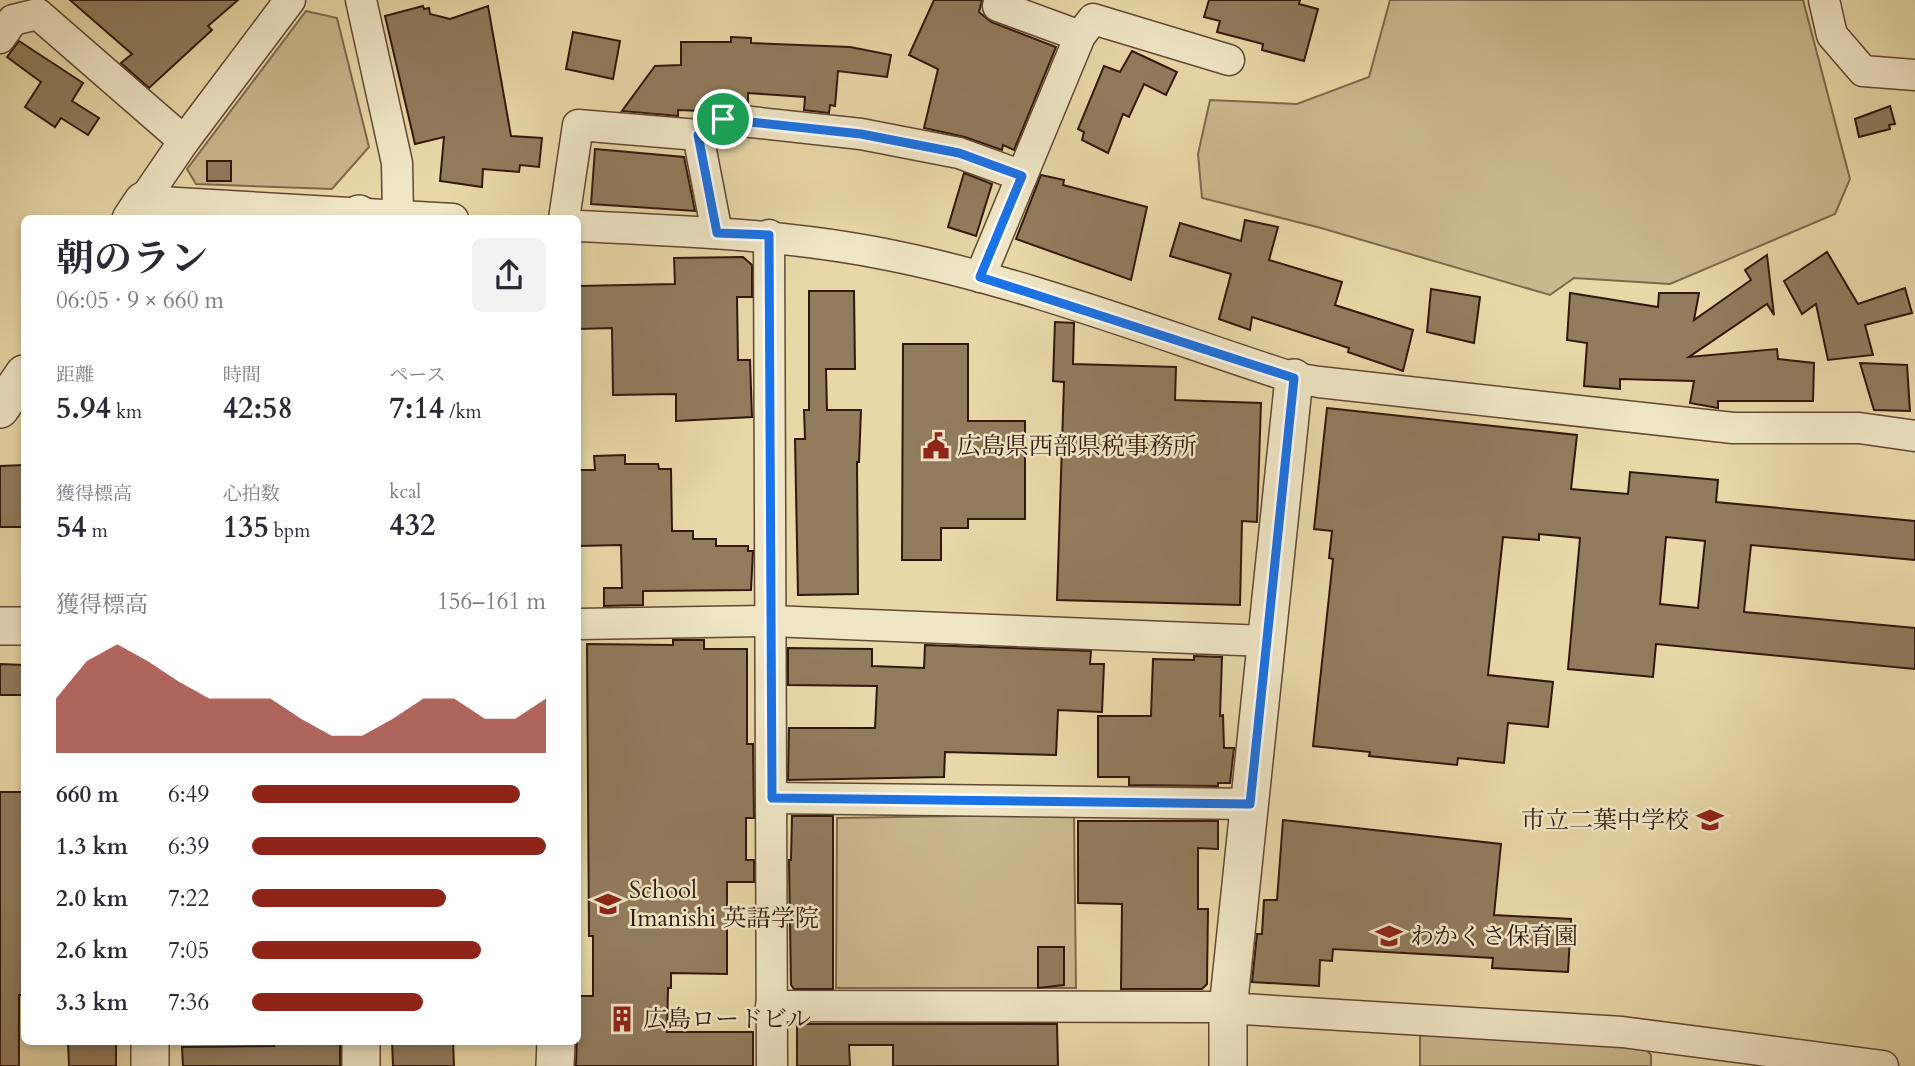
<!DOCTYPE html>
<html lang="ja">
<head>
<meta charset="utf-8">
<style>
  body { margin:0; font-family:Cardo,"Noto Serif JP",serif; background:#f2f2f3; color:#2b2b33; height:100vh; display:flex; flex-direction:column; font-size:26px; white-space:nowrap }
  * { box-sizing:border-box; margin:0 }
  p { font-size:23px; color:#7c7c81 }
  .icon { flex:none; width:38px; height:38px; fill:none; stroke:currentColor; stroke-width:2; stroke-linecap:round; stroke-linejoin:round }
  .map { position:relative; flex:1; overflow:hidden }
  .side { position:absolute; left:21px; top:215px; width:560px; height:830px; display:flex; flex-direction:column; background:#fff; border-radius:10px; box-shadow:0 4px 10px #0003 }
  .side>* { flex:none }
  .pin { position:absolute; display:grid; place-items:center; width:60px; height:60px; color:#fff; margin:-30px; border:4px solid #fff; border-radius:50%; box-shadow:0 2px 7px #0007 }
  .round { display:grid; place-items:center; flex:none; width:74px; height:74px; border-radius:10px; background:#f2f2f3 }
  .summary { display:flex; align-items:center; justify-content:space-between; height:119px; padding:0 35px }
  h1 { font-size:38px; font-weight:700; line-height:52px }
  .stats { display:grid; grid-template-columns:repeat(3,1fr); gap:10px; height:119px; padding:7px 35px }
  .stats div { display:grid; align-content:center }
  .stats b { font-size:30px; font-weight:700 }
  .stats small { font-size:19px; font-weight:400 }
  .stats p { font-size:19px }
  .chart { height:196px; padding:14px 35px }
  .chart p { display:flex; justify-content:space-between }
  .chart svg { width:100%; height:126px; margin-top:7px; fill:#8f2418; opacity:.7 }
  ul { padding:0 35px; list-style:none; font-size:23px }
  li { display:grid; grid-template-columns:112px 84px 1fr; align-items:center; height:52px }
  li i { height:18px; border-radius:9px; background:#8f2418 }
  .map>svg:first-child { display:block }
  .green { fill:#c9b78d; stroke:#7e684c; stroke-width:2 }
  .building { fill:#917c5d; stroke:#32180c; stroke-width:2; fill-rule:evenodd }
  .lines { fill:none; stroke-linecap:round; stroke-linejoin:round }
  .minor-casing { stroke:#604833; stroke-width:33 }
  .tertiary-casing { stroke:#604833; stroke-width:40 }
  .minor { stroke:#f0e6c6; stroke-width:30 }
  .tertiary { stroke:#f0e6c6; stroke-width:37 }
  .route-casing { stroke:#fff; stroke-width:14 }
  .route { stroke:#1a73e8; stroke-width:9 }
  .labels { text-anchor:middle; dominant-baseline:central; stroke-width:5; stroke-linejoin:round; paint-order:stroke }
  .poi-label { font-size:24px; fill:#32180c; stroke:#f0e6c6; text-anchor:start }
</style>
</head>
<body>
<div class="map">
<svg width="1915" height="1066" viewBox="0 0 1915 1066">
  <rect width="100%" height="100%" fill="#e8d8a7"/>
  <filter id="stains"><feTurbulence type="fractalNoise" baseFrequency=".00286" numOctaves="4"/><feColorMatrix values="0 0 0 0 .2 0 0 0 0 .09 0 0 0 0 .02 0 0 0 .5 -.17"/></filter>
  <radialGradient id="worn" r=".72"><stop offset=".6" stop-color="#630" stop-opacity="0"/><stop offset="1" stop-color="#630" stop-opacity=".3"/></radialGradient>
  <g class="green">
    <path d="M 1390,0 L 1803,0 L 1850,179 L 1835,214 L 1670,284 L 1574,278 L 1550,295 L 1321,228 L 1202,198 L 1198,154 L 1210,100 L 1297,104 L 1369,77 Z"/>
    <path d="M 306,11 L 337,18 L 369,147 L 332,189 L 196,184 L 187,169 Z"/>
    <path d="M 1074,814 L 1076,988 L 836,988 L 837,818 Z"/>
    <path d="M 1420,1030 L 1641,1044 L 1651,1055 L 1651,1066 L 1420,1066 Z"/>
  </g>
  <g class="building">
    <path d="M 70,0 L 238,0 L 208,26 L 212,30 L 149,88 L 121,63 L 132,54 Z"/>
    <path d="M 934,0 L 982,0 L 979,12 L 991,22 L 1056,47 L 1014,150 L 1003,145 L 1002,150 L 965,137 L 924,128 L 938,69 L 909,55 Z"/>
    <path d="M 1209,0 L 1300,0 L 1299,4 L 1318,9 L 1304,61 L 1262,50 L 1263,44 L 1217,32 L 1220,21 L 1204,17 Z"/>
    <path d="M 423,6 L 424,9 L 429,8 L 430,14 L 450,19 L 488,6 L 511,136 L 542,138 L 539,167 L 520,165 L 519,172 L 483,169 L 482,187 L 440,181 L 444,137 L 415,144 L 385,16 Z"/>
    <path d="M 573,32 L 620,41 L 613,79 L 566,69 Z"/>
    <path d="M 731,37 L 751,38 L 751,43 L 850,47 L 891,55 L 887,77 L 838,71 L 835,106 L 830,105 L 829,113 L 804,110 L 805,97 L 748,93 L 748,104 L 724,102 L 702,111 L 678,110 L 678,116 L 622,111 L 655,66 L 681,65 L 681,42 L 731,42 Z"/>
    <path d="M 19,41 L 83,83 L 72,101 L 99,118 L 88,135 L 61,118 L 55,127 L 25,107 L 41,82 L 7,57 Z"/>
    <path d="M 1132,51 L 1177,72 L 1166,95 L 1144,84 L 1129,117 L 1123,114 L 1108,153 L 1082,140 L 1084,132 L 1078,129 L 1104,66 L 1120,72 Z"/>
    <path d="M 1890,106 L 1895,124 L 1889,125 L 1890,129 L 1859,137 L 1855,119 Z"/>
    <path d="M 595,149 L 684,157 L 695,211 L 591,204 Z"/>
    <rect x="207" y="161" width="24" height="20"/>
    <path d="M 964,173 L 992,184 L 976,236 L 948,227 Z"/>
    <path d="M 1041,175 L 1064,180 L 1063,185 L 1147,207 L 1131,280 L 1016,239 Z"/>
    <path d="M 1245,220 L 1278,227 L 1269,260 L 1342,282 L 1335,305 L 1413,330 L 1403,371 L 1348,352 L 1349,348 L 1252,317 L 1250,330 L 1219,319 L 1231,274 L 1170,256 L 1180,223 L 1241,241 Z"/>
    <path d="M 1827,252 L 1858,304 L 1905,288 L 1912,313 L 1865,325 L 1873,355 L 1828,360 L 1816,304 L 1802,314 L 1784,281 Z"/>
    <path d="M 1767,255 L 1774,315 L 1767,304 L 1689,357 L 1777,349 L 1778,359 L 1814,363 L 1813,401 L 1718,401 L 1718,408 L 1690,403 L 1694,381 L 1620,379 L 1620,389 L 1584,386 L 1587,343 L 1567,340 L 1570,293 L 1658,307 L 1659,293 L 1699,293 L 1694,320 L 1751,280 L 1745,270 Z"/>
    <path d="M 743,257 L 752,265 L 752,297 L 737,297 L 738,360 L 750,360 L 752,417 L 676,421 L 676,394 L 613,395 L 612,328 L 578,329 L 578,286 L 675,284 L 674,258 Z"/>
    <path d="M 1431,289 L 1480,297 L 1474,343 L 1427,332 Z"/>
    <path d="M 809,291 L 854,291 L 855,369 L 826,369 L 827,410 L 861,410 L 859,462 L 857,462 L 858,594 L 798,595 L 795,439 L 805,439 L 804,410 L 809,410 Z"/>
    <path d="M 1055,322 L 1074,323 L 1073,364 L 1176,367 L 1175,400 L 1261,403 L 1257,522 L 1242,521 L 1240,605 L 1057,600 L 1064,382 L 1053,381 Z"/>
    <path d="M 903,344 L 968,344 L 968,421 L 1025,421 L 1025,519 L 968,519 L 968,528 L 941,528 L 941,560 L 902,560 Z"/>
    <path d="M 1860,363 L 1907,365 L 1910,411 L 1874,410 Z"/>
    <path d="M 1327,408 L 1577,435 L 1571,489 L 1628,494 L 1630,472 L 1718,480 L 1716,502 L 1915,521 L 1915,560 L 1751,545 L 1744,612 L 1915,628 L 1915,669 L 1656,644 L 1653,677 L 1568,669 L 1580,538 L 1539,534 L 1539,540 L 1503,537 L 1488,675 L 1553,682 L 1548,727 L 1508,723 L 1504,763 L 1458,758 L 1457,765 L 1369,756 L 1370,752 L 1313,746 L 1333,559 L 1329,558 L 1332,531 L 1314,529 ZM 1666,537 L 1705,541 L 1698,608 L 1660,604 Z"/>
    <path d="M 625,455 L 625,464 L 658,464 L 659,469 L 671,469 L 672,531 L 693,531 L 693,539 L 716,539 L 716,546 L 748,546 L 748,551 L 753,551 L 751,590 L 643,591 L 643,605 L 604,606 L 604,588 L 622,588 L 621,545 L 578,546 L 579,470 L 595,470 L 594,456 Z"/>
    <path d="M 24,465 L 24,527 L 0,527 L 0,466 Z"/>
    <path d="M 673,640 L 704,640 L 704,649 L 747,649 L 747,744 L 753,744 L 754,818 L 746,818 L 746,860 L 754,860 L 754,882 L 727,882 L 727,974 L 671,973 L 671,988 L 668,988 L 667,1032 L 753,1032 L 753,1066 L 576,1066 L 578,996 L 593,996 L 593,936 L 589,936 L 587,644 L 673,645 Z"/>
    <path d="M 925,645 L 1091,651 L 1090,664 L 1104,664 L 1102,712 L 1058,710 L 1056,755 L 945,752 L 944,777 L 788,780 L 789,728 L 875,728 L 877,686 L 788,685 L 788,648 L 872,649 L 872,666 L 924,668 Z"/>
    <path d="M 1194,656 L 1222,657 L 1220,716 L 1223,715 L 1224,748 L 1234,748 L 1230,783 L 1218,783 L 1218,786 L 1129,785 L 1129,777 L 1098,777 L 1098,716 L 1151,716 L 1153,659 L 1194,660 Z"/>
    <path d="M 0,664 L 24,665 L 24,695 L 0,695 Z"/>
    <path d="M 0,792 L 24,792 L 24,995 L 19,995 L 19,1066 L 0,1066 Z"/>
    <path d="M 792,816 L 833,816 L 833,989 L 794,989 L 791,985 L 789,860 L 791,860 Z"/>
    <path d="M 1283,820 L 1501,844 L 1494,915 L 1571,919 L 1568,972 L 1492,968 L 1493,958 L 1333,949 L 1332,961 L 1320,960 L 1319,986 L 1252,982 L 1257,934 L 1262,934 L 1264,900 L 1277,900 Z"/>
    <path d="M 1078,821 L 1218,821 L 1218,849 L 1198,848 L 1198,909 L 1208,909 L 1207,984 L 1202,989 L 1121,989 L 1122,904 L 1078,903 Z"/>
    <path d="M 1038,947 L 1064,947 L 1064,985 L 1038,988 Z"/>
    <path d="M 797,1024 L 1057,1024 L 1058,1066 L 893,1066 L 893,1045 L 849,1045 L 850,1066 L 797,1066 Z"/>
    <path d="M 68,1041 L 116,1041 L 116,1066 L 69,1066 Z"/>
    <path d="M 274,1041 L 340,1041 L 340,1066 L 183,1066 L 182,1047 L 274,1046 Z"/>
    <path d="M 392,1041 L 453,1041 L 454,1066 L 393,1066 Z"/>
  </g>
  <g class="lines">
    <g class="minor-casing">
      <g id="minor">
        <path d="M 361,0 L 397,163 L 398,216"/>
        <path d="M 1000,0 L 998,6 L 1080,36"/>
        <path d="M 1824,0 L 1832,35 L 1863,71 L 1915,75"/>
        <path d="M 0,38 L 13,20 L 38,14 L 184,141"/>
        <path d="M 698,135 L 723,119 L 861,134 L 959,153 L 1022,176"/>
        <path d="M 143,201 L 453,219"/>
        <path d="M 143,201 L 184,141 L 290,0"/>
        <path d="M 564,219 L 578,125 L 698,135 L 717,233"/>
        <path d="M 578,226 C 682,231 786,234 889,255 C 1025,282 1161,335 1294,378 L 1319,382 L 1733,428 L 1859,428 L 1915,436"/>
        <path d="M 769,235 L 772,1066"/>
        <path d="M 980,277 L 1080,36 L 1093,19 L 1229,60"/>
        <path d="M 578,624 L 771,621 L 1266,641"/>
        <path d="M 772,798 L 1250,804"/>
        <path d="M 771,1006 L 1209,1007 L 1622,1032 L 1883,1066"/>
      </g>
    </g>
    <g class="tertiary-casing">
      <g id="tertiary">
        <path d="M 359,214 L 359,219"/>
        <path d="M 131,219 L 143,201"/>
        <path d="M 0,409 L 24,374"/>
        <path d="M 0,626 L 24,626"/>
        <path d="M 361,1041 L 361,1066"/>
        <path d="M 150,1066 L 150,1041"/>
        <path d="M 555,1066 L 556,1041"/>
        <path d="M 1228,1066 L 1228,1009 L 1294,378"/>
      </g>
    </g>
    <use href="#minor" class="minor"/>
    <use href="#tertiary" class="tertiary"/>
  </g>
  <g class="lines">
    <g class="route-casing">
      <path id="route" d="M 723,119 L 861,134 L 959,153 L 1022,176 L 980,277 L 1294,378 L 1250,804 L 772,798 L 769,235 L 717,233 L 698,135 Z"/>
    </g>
    <use href="#route" class="route"/>
  </g>
  <defs>
    <g id="civic-bare" transform="scale(2.1)"><path d="M-.6-6.5H3V-4.5H.6V-3L4-1V1h2V6H-6V1h2V-1L-.6-3ZM-1.2 2.5V6h2.4V2.5Z" fill="#8f2418" stroke="#f0e6c6" stroke-width="2.5" paint-order="stroke"/></g>
    <g id="school-bare" transform="scale(2.1)"><path d="M0-5L7-2L0 1L-7-2ZM-4 1L0 2.5L4 1V4Q0 6-4 4Z" fill="#8f2418" stroke="#f0e6c6" stroke-width="2.5" paint-order="stroke"/></g>
    <g id="building-bare" transform="scale(2.1)"><path d="M-4-6H4V6H1V3H-1V6H-4ZM-2.5-4.3h1.7v1.8h-1.7ZM.8-4.3h1.7v1.8H.8ZM-2.5-1h1.7V.8h-1.7ZM.8-1h1.7V.8H.8Z" fill="#8f2418" stroke="#f0e6c6" stroke-width="2.5" paint-order="stroke"/></g>
  </defs>
  <g fill-rule="evenodd">
    <use href="#civic-bare" x="936" y="446"/>
    <use href="#school-bare" x="1710" y="820"/>
    <use href="#school-bare" x="608" y="904"/>
    <use href="#school-bare" x="1389" y="936"/>
    <use href="#building-bare" x="622" y="1019"/>
  </g>
  <g class="labels">
    <g class="poi-label">
      <text x="957" y="446">広島県西部県税事務所</text>
      <text x="1689" y="820" text-anchor="end">市立二葉中学校</text>
      <text x="629" y="890">School<tspan x="629" dy="28">Imanishi 英語学院</tspan></text>
      <text x="1410" y="936">わかくさ保育園</text>
      <text x="643" y="1019">広島ロードビル</text>
    </g>
  </g>
  <rect width="100%" height="100%" filter="url(#stains)"/>
  <rect width="100%" height="100%" fill="url(#worn)"/>
</svg>
<div class="pin" style="left:723px;top:119px;background:#1e9e55"><svg class="icon" aria-label="arrive" viewBox="0 0 24 24"><path d="M6 21V4h12l-3 4 3 4H6"/></svg></div>
<section class="side">
<div class="summary"><div><h1>朝のラン</h1><p>06:05 · 9 × 660 m</p></div><a class="round"><svg class="icon" aria-label="share" viewBox="0 0 24 24"><path d="M12 15V3M7 8l5-5 5 5M5 13v7h14v-7"/></svg></a></div>
<div class="stats">
<div><p>距離</p><b>5.94<small> km</small></b></div>
<div><p>時間</p><b>42:58</b></div>
<div><p>ペース</p><b>7:14<small> /km</small></b></div>
</div>
<div class="stats">
<div><p>獲得標高</p><b>54<small> m</small></b></div>
<div><p>心拍数</p><b>135<small> bpm</small></b></div>
<div><p>kcal</p><b>432</b></div>
</div>
<div class="chart"><p><span>獲得標高</span>156–161 m</p>
<svg viewBox="0 0 160 44" preserveAspectRatio="none"><path d="M0 44V25L10 12L20 6L30 12L40 19L50 25L60 25L70 25L80 32L90 38L100 38L110 32L120 25L130 25L140 32L150 32L160 25V44z"/></svg>
</div>
<ul>
<li><b>660 m</b>6:49<i style="width:91%"></i></li>
<li><b>1.3 km</b>6:39<i style="width:100%"></i></li>
<li><b>2.0 km</b>7:22<i style="width:66%"></i></li>
<li><b>2.6 km</b>7:05<i style="width:78%"></i></li>
<li><b>3.3 km</b>7:36<i style="width:58%"></i></li>
</ul>
</section>
</div>
</body>
</html>
